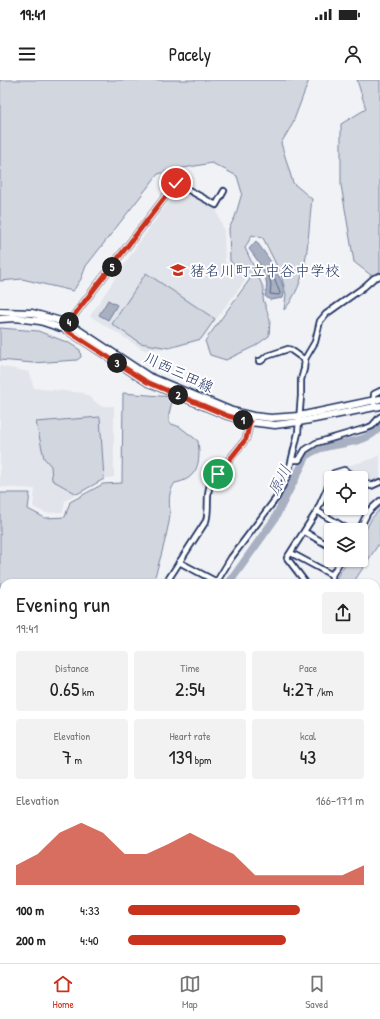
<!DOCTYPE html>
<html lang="en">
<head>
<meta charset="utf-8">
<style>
  body { margin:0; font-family:"Patrick Hand","Klee One",sans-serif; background:#f2f2f2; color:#222; height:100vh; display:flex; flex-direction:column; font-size:15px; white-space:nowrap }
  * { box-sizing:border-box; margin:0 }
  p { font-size:13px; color:#767676 }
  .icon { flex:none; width:22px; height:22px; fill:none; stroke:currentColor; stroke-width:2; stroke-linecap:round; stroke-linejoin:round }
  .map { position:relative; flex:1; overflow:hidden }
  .details { position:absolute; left:0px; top:499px; width:380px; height:384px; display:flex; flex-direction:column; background:#fff; border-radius:12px 12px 0 0; box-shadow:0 1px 3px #0004 }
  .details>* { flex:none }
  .fabs { position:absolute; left:324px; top:391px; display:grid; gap:8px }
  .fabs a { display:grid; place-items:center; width:44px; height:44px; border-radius:4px; background:#fff; box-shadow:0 1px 3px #0004; font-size:20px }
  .pin { position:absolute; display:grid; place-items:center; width:34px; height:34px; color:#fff; margin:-17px; border:2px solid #fff; border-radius:50%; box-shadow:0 1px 4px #0007 }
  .km { position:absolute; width:20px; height:20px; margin:-10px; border-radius:50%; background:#222; color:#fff; font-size:11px; line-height:20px; text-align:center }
  .round { display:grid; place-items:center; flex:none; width:42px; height:42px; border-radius:4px; background:#f2f2f2 }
  .headline { display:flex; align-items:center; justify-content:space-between; height:68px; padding:0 16px }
  h1 { font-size:22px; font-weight:600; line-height:30px }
  .stats { display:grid; grid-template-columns:repeat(3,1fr); gap:6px; height:68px; padding:4px 16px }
  .stats div { display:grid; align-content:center; border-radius:4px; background:#f2f2f2; text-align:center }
  .stats b { font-size:20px; font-weight:600 }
  .stats small { font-size:11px; font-weight:400 }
  .stats p { font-size:11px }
  .chart { height:112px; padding:8px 16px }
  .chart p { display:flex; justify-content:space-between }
  .chart svg { width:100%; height:72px; margin-top:4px; fill:#c8321e; opacity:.7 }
  ul { padding:0 16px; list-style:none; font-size:13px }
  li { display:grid; grid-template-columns:64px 48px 1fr; align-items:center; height:30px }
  li i { height:10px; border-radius:5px; background:#c8321e }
  .status { display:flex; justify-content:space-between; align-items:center; height:28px; padding:0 20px; background:#fff; direction:ltr }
  .status svg { height:11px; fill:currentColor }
  header { display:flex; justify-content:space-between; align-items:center; height:52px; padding:0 16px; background:#fff; font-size:18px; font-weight:600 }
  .dock { display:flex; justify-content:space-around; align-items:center; height:56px; border-top:1px solid #e0e0e0; background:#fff; font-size:11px; color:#767676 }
  .dock a { display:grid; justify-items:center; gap:2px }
  .dock .current { color:#c8321e }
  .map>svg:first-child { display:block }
  .built { fill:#e1e4ea }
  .green { fill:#d2d6df; stroke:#76829e }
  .water { fill:#a8b0c2; stroke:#707c9a }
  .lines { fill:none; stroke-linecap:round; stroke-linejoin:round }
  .shore { stroke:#536386; stroke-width:1 }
  .river { stroke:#a8b0c2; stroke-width:8 }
  .minor-casing { stroke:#1b2f5e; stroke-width:8 }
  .major-casing { stroke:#1b2f5e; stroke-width:9 }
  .minor { stroke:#fff; stroke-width:4.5 }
  .major { stroke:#fff; stroke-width:6 }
  .route-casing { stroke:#fff; stroke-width:8 }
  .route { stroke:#c8321e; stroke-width:5 }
  .labels { text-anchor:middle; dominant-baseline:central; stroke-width:4; stroke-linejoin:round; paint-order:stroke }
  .poi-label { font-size:15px; fill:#1b2f5e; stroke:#fff; text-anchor:start }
  .street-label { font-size:15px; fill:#1b2f5e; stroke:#fff }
  .water-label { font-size:16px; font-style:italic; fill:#4c5c81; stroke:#fff }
</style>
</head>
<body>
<div class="status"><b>19:41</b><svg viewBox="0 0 49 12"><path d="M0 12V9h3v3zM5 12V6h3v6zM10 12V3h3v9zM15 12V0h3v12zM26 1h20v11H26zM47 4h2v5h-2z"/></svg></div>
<header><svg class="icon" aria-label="menu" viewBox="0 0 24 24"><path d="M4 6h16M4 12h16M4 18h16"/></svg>Pacely<svg class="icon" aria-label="person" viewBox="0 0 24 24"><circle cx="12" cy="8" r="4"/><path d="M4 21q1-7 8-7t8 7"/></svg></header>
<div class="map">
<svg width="380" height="883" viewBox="0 0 380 883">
  <rect width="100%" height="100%" fill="#f1f2f5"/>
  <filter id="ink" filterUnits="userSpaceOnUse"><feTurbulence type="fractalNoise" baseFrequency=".025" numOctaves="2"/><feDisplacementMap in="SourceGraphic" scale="8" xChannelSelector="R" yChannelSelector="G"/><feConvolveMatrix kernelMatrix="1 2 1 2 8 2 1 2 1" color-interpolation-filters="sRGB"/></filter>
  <g filter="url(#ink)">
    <g class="built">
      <path d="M 181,105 L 216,128 L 224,151 L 225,182 L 247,198 L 201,259 L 169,268 L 144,270 L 90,236 L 136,167 Z"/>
      <path d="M 0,286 L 29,292 L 34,308 L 84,313 L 101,326 L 114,326 L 114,397 L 100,399 L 65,421 L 63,432 L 46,433 L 33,427 L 35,409 L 0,407 Z"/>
      <path d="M 380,375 L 380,399 L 370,404 L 343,387 L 372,379 Z"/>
      <path d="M 380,589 L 380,674 L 376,676 L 376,591 Z"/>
    </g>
    <g class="green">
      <path d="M 0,0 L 309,0 L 292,45 L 281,63 L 293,103 L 312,119 C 308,149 309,191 293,217 C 291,222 287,226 284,230 L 286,215 L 281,194 L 263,158 L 252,155 L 245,168 L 264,209 L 263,219 L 270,240 L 269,256 L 255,266 L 226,280 L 210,275 L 205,261 L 250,199 L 230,181 L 229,148 L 235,137 L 242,113 L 237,96 L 212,83 L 172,90 L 158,94 L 86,186 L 81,199 L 73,211 L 22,199 L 0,201 Z"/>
      <path d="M 357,0 L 380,0 L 380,192 L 372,196 L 354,182 L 341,105 L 341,44 L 366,29 Z"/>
      <path d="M 146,193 L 215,239 L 201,259 L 169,268 L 140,263 L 112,244 Z"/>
      <path d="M 0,248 L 38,251 L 69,263 L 80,270 L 81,277 L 77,280 L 33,283 L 0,280 Z"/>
      <path d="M 123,313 L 173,317 L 169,334 L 169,343 L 180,347 L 198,361 C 201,382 198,399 175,403 C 165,416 172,428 169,442 C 165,463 159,483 153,503 L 4,503 L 4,879 L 48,879 L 46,883 L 0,883 L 0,413 L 30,413 L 28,429 L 45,438 L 65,437 L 70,422 L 103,404 L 122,403 Z"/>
      <path d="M 100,337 L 104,399 L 77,414 L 52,400 L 51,386 L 44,378 L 36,342 Z"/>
      <path d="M 380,429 L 380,462 L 353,503 L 336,503 L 337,497 L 348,480 L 361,480 L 361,458 L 372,438 Z"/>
      <path d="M 380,678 L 380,817 L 376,822 L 376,679 Z"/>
    </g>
    <g class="water">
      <path d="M 256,161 C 265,173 289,204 283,218 L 270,220 L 265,216 C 271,198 259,182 249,169 Z"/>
      <path d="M 108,220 L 117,225 L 108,240 L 99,235 Z"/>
    </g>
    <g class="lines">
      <path class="shore" d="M 269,191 L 271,191 L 280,213 L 279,215 L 270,214 L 271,204 L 268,193 Z"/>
      <g class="river">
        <path d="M 229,503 L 274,440 L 307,375 C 328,359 364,369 380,346"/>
        <path d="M 169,879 L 169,883"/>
      </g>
      <g class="minor-casing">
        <g id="minor">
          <path d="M 67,250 L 68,243 L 176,103 L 216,125 L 224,111"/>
          <path d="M 259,281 L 261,281 L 267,276 L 288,269 L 291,270 L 305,280"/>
          <path d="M 374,323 L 374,314 L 380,311"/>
          <path d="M 292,380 L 299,380 L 305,370 L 316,363 L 367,348 L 372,346 L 380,337"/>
          <path d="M 332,398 L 334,393 L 344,390 L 358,398"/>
          <path d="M 361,400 L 371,406 L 380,402"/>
          <path d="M 360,428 L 368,432"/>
          <path d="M 317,431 L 349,450"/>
          <path d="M 359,450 L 368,432 L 380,421"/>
          <path d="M 305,452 L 331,467"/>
          <path d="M 291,473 L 332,495"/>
          <path d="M 179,482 L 217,502"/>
          <path d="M 166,503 L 206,441 C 210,428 205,414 211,402 L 246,359 L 250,342"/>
          <path d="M 216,503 L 231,478 L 277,417 L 288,395 L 298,353 L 301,316 L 301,300 L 304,289 L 305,279 L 315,262 L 320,241 L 326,234 L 364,207 L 374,198 L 380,196"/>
          <path d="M 306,503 L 287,478 L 317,431 L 331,400"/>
          <path d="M 332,503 L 332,495 L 341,480"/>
          <path d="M 376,550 L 380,558"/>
          <path d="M 376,573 L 380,578"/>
          <path d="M 376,833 L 380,828"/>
          <path d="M 376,861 L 380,856"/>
          <path d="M 77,879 L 87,883"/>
          <path d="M 203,879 L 204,883"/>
          <path d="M 235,879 L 240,883"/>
          <path d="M 277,879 L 282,883"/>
          <path d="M 320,879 L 326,883"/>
          <path d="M 368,879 L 373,883"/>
          <path d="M 59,883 L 60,879"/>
          <path d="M 158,883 L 158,879"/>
          <path d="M 225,883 L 228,879"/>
          <path d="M 336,883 L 339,879"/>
          <path d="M 376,883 L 380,879"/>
        </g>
      </g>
      <g class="major-casing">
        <g id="major">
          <path d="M 0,232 L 32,233 L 68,243 L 148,296 L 232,331 L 253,336 L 271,338 L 299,336 L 380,319"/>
          <path d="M 0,239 L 15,238 L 40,241 L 67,250 L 147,302 L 228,336 L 250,342 L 275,345 L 299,342 L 380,326"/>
        </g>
      </g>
      <use href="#minor" class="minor"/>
      <use href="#major" class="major"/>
    </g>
  </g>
  <g class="lines" filter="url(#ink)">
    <g class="route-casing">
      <path id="route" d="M 176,103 L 68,243 L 66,250 L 147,302 L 228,336 L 250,342 L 246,359 L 218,394"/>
    </g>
    <use href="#route" class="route"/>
  </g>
  <defs>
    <g id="school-bare" transform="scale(1.2)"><path d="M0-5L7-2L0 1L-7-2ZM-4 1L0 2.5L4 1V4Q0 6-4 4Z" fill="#c8321e" stroke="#fff" stroke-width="2.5" paint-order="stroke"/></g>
  </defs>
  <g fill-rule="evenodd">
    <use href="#school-bare" x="178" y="190"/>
  </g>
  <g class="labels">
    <g class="poi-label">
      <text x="190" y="190">猪名川町立中谷中学校</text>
    </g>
    <g class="street-label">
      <text transform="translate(179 292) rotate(25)">川西三田線</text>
    </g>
    <g class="water-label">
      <text transform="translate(279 400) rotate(-63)">原川</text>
    </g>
  </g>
</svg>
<div class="fabs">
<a><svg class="icon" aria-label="locate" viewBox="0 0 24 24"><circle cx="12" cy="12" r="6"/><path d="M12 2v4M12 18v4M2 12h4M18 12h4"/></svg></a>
<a><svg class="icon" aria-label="layers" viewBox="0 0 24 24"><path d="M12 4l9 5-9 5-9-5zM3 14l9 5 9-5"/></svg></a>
</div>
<div class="pin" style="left:218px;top:394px;background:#1e9e55"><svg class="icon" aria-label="arrive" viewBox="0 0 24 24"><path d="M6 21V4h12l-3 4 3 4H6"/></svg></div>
<div class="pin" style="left:176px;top:103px;background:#d93025"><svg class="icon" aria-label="check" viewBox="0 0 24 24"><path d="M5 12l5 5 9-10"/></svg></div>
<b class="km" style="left:243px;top:340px">1</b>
<b class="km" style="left:178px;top:315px">2</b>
<b class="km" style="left:117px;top:283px">3</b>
<b class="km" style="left:69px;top:242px">4</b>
<b class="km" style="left:112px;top:187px">5</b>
<section class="details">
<div class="headline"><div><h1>Evening run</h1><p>19:41</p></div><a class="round"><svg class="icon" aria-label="share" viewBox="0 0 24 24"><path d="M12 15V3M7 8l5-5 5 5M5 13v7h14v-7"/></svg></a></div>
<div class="stats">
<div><p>Distance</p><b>0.65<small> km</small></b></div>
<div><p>Time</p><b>2:54</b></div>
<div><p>Pace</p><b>4:27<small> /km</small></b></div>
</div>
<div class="stats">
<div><p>Elevation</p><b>7<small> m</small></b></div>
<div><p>Heart rate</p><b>139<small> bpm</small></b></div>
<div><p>kcal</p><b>43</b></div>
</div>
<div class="chart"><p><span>Elevation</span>166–171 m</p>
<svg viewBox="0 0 160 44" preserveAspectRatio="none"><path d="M0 44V32L10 25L20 12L30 6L40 12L50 25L60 25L70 19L80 12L90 19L100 25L110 38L120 38L130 38L140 38L150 38L160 32V44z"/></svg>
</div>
<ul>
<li><b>100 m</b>4:33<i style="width:73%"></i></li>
<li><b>200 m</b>4:40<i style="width:67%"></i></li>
</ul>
</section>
</div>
<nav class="dock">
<a class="current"><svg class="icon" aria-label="home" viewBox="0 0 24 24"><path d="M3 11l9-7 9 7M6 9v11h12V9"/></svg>Home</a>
<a><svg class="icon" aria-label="map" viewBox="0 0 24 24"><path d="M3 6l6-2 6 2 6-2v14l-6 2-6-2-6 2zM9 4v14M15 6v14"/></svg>Map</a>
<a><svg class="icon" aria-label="saved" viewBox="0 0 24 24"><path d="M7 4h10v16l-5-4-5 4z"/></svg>Saved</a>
</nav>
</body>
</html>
